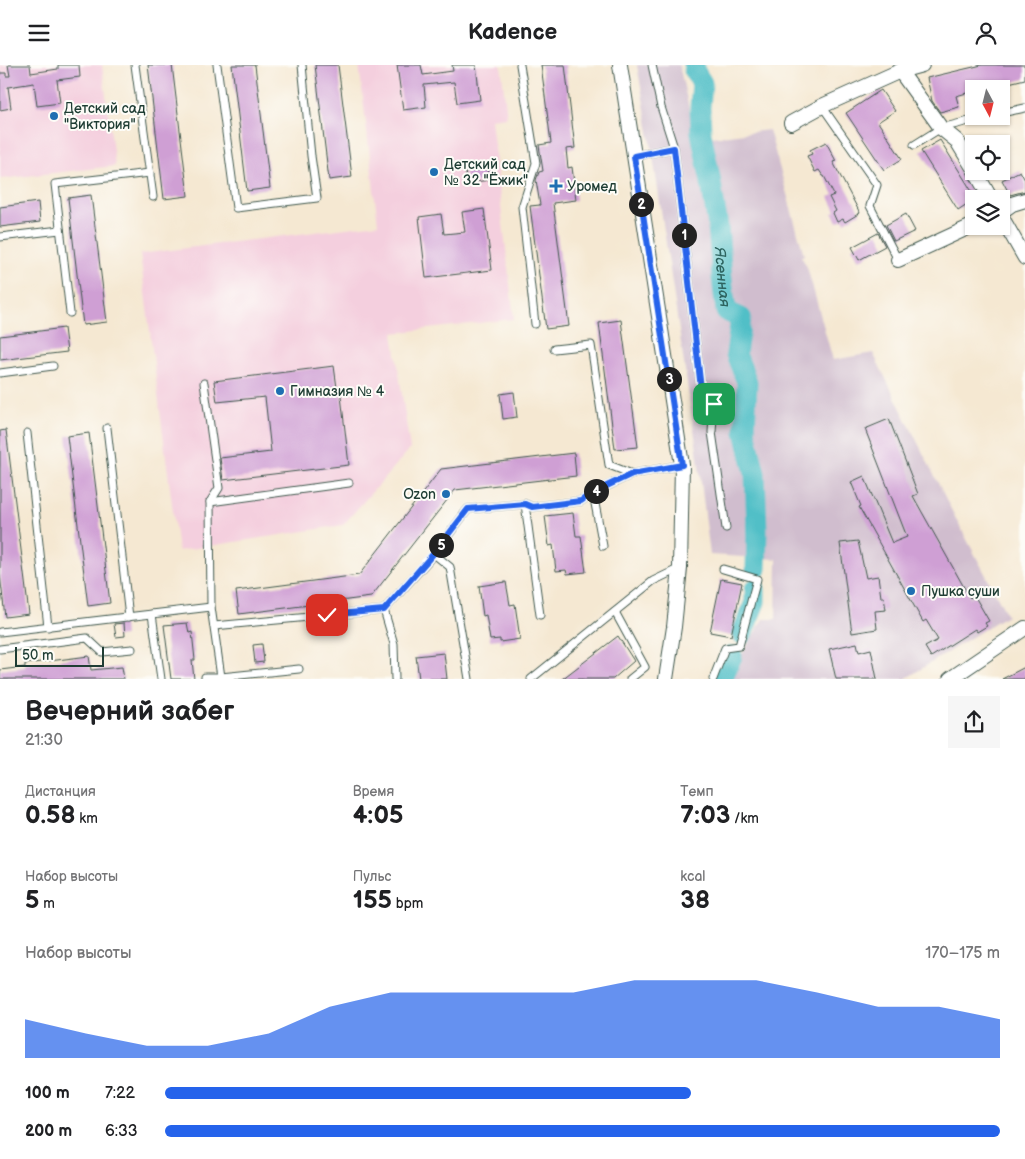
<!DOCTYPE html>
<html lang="ru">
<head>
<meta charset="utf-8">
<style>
  body { margin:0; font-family:"Balsamiq Sans",sans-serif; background:#f6f6f6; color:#202124; height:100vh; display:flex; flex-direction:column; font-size:19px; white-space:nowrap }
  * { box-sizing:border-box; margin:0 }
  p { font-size:16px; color:#757577 }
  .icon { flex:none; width:28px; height:28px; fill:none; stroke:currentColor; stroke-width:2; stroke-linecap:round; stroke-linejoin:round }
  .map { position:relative; height:614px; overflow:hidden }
  .side { display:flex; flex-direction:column; background:#fff; flex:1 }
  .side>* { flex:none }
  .needle { width:32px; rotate:173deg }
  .tools { position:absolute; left:965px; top:15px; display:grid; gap:10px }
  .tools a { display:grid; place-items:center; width:45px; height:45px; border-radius:0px; background:#fff; box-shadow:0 1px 4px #0004; font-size:25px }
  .scale { position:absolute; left:15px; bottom:12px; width:89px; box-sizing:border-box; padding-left:5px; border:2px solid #1f3d34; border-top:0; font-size:14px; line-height:18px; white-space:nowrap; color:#1f3d34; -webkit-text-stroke:4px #fdfcf7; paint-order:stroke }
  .pin { position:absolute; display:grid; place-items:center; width:42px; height:42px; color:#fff; margin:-21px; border-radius:10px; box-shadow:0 2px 8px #0006 }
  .km { position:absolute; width:25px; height:25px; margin:-12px; border-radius:50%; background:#222; color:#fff; font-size:14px; line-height:25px; text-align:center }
  .round { display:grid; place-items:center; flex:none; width:52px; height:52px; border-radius:0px; background:#f6f6f6 }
  .head { display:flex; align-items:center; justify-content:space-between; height:85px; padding:0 25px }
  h1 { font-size:28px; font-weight:700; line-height:38px }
  .stats { display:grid; grid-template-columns:repeat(3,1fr); gap:8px; height:85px; padding:5px 25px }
  .stats div { display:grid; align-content:center }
  .stats b { font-size:25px; font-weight:700 }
  .stats small { font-size:14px; font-weight:400 }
  .stats p { font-size:14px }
  .chart { height:140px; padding:10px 25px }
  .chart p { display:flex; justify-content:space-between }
  .chart svg { width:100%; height:90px; margin-top:5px; fill:#2563eb; opacity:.7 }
  ul { padding:0 25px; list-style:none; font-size:16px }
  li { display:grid; grid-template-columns:80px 60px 1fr; align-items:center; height:38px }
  li i { height:12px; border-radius:6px; background:#2563eb }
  header { display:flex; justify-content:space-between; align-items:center; height:65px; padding:0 25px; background:#fff; font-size:22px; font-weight:700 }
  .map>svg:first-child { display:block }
  .built { fill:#f4cfde }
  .industrial { fill:#d0bdce }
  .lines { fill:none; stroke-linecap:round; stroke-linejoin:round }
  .river { stroke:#51bfc7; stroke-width:21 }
  .building { fill:#cf9fd4 }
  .lane-casing { stroke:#3f574c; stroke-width:9 }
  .street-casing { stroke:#3f574c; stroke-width:16 }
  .lane { stroke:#fff; stroke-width:7 }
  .street { stroke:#fff; stroke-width:14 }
  .route-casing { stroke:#fff; stroke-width:10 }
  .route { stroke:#2563eb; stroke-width:6 }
  .poi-dot { fill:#1f6fb2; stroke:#fdfcf7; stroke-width:2 }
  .labels { text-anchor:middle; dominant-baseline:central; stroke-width:4; stroke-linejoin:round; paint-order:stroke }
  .poi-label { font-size:14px; fill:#1f3d34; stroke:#fdfcf7; text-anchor:start }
  .water-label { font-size:15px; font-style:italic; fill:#2e6460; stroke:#fdfcf7 }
</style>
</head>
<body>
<header><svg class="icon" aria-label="menu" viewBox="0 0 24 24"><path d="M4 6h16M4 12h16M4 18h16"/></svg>Kadence<svg class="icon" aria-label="person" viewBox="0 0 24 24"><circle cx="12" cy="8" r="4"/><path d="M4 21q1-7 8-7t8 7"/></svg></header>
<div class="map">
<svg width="1025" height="614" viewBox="0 0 1025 614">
  <rect width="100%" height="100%" fill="#fdfcf7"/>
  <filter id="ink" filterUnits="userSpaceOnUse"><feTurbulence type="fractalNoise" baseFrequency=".02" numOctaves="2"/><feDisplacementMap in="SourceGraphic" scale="10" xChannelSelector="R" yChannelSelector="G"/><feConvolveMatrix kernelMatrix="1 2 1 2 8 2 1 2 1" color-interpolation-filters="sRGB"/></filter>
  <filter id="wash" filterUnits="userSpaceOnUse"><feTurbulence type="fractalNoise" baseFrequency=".0096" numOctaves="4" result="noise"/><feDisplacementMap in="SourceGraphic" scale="20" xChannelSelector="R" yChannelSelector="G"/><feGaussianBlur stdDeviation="1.12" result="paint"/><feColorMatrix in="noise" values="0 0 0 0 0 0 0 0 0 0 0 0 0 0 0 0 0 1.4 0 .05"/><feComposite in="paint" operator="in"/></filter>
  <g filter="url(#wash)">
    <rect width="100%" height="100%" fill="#f5e8d2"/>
    <g class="built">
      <path d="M 0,0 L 102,0 L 115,101 L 0,114 Z"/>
      <path d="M 359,0 L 501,0 L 507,52 L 491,54 L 514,254 L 393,268 L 410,384 L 343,460 L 178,486 L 140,189 L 378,159 Z"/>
    </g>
    <path class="industrial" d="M 637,0 L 679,0 L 696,74 L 769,65 L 804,190 L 801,191 L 807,202 L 833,295 L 873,288 L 956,454 L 1007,550 L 905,614 L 727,614 L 763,554 L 776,554 L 777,494 L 710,490 L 697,385 L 651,78 Z"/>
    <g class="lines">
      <g class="river">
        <path id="s1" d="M 694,0 L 694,5 L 702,18 L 700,42 L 701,68 L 710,112 L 718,161 L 722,213 L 726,246 L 741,253 L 736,289 L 747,317 L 745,366 L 755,408 L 757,465 L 756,504"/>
        <path d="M 742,569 L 755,537 L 755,524"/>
        <path d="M 722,614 L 732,591"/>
      </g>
    </g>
    <g id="blocks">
      <g class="building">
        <path d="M 8,0 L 30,0 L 31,8 L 58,4 L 58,0 L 79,0 L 80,12 L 57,15 L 60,38 L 37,41 L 34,18 L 8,22 L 11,43 L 0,45 L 0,8 L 6,8 L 6,11 L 10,11 Z"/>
        <path d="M 148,0 L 172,0 L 188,131 L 164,134 Z"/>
        <path d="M 232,0 L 255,0 L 270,123 L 247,126 Z"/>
        <path d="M 315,0 L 338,0 L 352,112 L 329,115 Z"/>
        <path d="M 397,0 L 421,0 L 423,10 L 453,6 L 452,0 L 476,0 L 480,35 L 457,38 L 454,17 L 424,20 L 426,42 L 403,45 Z"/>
        <path d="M 541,0 L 565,0 L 575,83 L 566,84 L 568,103 L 572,102 L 576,135 L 553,138 L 569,261 L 546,264 L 530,141 L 540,140 L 536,115 L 539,107 L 543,106 L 539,80 L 551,78 Z"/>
        <path d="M 982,0 L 1025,0 L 1025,14 L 984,24 L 974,24 L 974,26 L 956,31 L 959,42 L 940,47 L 932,36 L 927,13 Z"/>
        <path d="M 881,25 L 895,46 L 878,57 L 902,94 L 884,105 L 846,48 Z"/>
        <path d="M 940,75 L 976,133 L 958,145 L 921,86 Z"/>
        <path d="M 826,77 L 836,96 L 833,97 L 860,148 L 845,157 L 843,154 L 837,157 L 833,148 L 836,146 L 829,132 L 834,130 L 824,111 L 823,111 L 819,105 L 815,107 L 807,91 L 812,89 L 810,85 Z"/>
        <path d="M 488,104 L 490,115 L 467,118 L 465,107 Z"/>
        <path d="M 1020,106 L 1025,115 L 1025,126 L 1010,130 L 1002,115 Z"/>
        <path d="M 91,130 L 107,257 L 83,260 L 68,133 Z"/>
        <path d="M 38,137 L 40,157 L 0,162 L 0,142 Z"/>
        <path d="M 484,144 L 492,205 L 426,213 L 419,152 L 441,149 L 444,169 L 465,167 L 462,147 Z"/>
        <path d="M 906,149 L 915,166 L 894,176 L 886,160 Z"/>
        <path d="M 878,168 L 885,181 L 859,195 L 852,182 Z"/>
        <path d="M 621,255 L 638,382 L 615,384 L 599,258 Z"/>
        <path d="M 64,263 L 67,287 L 0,295 L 0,271 Z"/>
        <path d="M 334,301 L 337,323 L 340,322 L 349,400 L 223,415 L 220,393 L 271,387 L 265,332 L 217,337 L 214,316 Z"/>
        <path d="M 514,327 L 517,352 L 503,354 L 500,329 Z"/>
        <path d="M 889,354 L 918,429 L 913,431 L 970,533 L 974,530 L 989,556 L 985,558 L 987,561 L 977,567 L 975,564 L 931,592 L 925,582 L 938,575 L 926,555 L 923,557 L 859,442 L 861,441 L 851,417 L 864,411 L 892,478 L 907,472 L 865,364 Z"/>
        <path d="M 6,365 L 29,549 L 5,552 L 0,509 L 0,366 Z"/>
        <path d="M 89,368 L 110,538 L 88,541 L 67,371 Z"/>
        <path d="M 574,388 L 576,411 L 455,425 L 371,532 L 239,549 L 236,526 L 359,510 L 441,404 Z"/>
        <path d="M 573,448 L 576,471 L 581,471 L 586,507 L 567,509 L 566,505 L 556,506 L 553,480 L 549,481 L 545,451 Z"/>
        <path d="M 858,476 L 866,513 L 878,511 L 881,532 L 884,532 L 886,545 L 875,546 L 877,564 L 852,568 L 840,478 Z"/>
        <path d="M 721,514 L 742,518 L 731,571 L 710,567 Z"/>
        <path d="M 506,517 L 510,540 L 515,539 L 520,574 L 500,577 L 500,574 L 490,575 L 486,550 L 483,551 L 479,521 Z"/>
        <path d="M 124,558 L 125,571 L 116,572 L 114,559 Z"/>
        <path d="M 187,558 L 189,568 L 192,567 L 195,595 L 192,595 L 194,614 L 171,614 L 164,560 Z"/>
        <path d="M 618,571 L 634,596 L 613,614 L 562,614 Z"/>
        <path d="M 857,578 L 859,587 L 871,584 L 877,614 L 836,614 L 829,584 Z"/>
        <path d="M 262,579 L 264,597 L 255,598 L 253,580 Z"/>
        <path d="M 444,588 L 447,614 L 419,614 L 416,591 Z"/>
        <path d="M 89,591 L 91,605 L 122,602 L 124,614 L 0,614 L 0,605 L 25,602 L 25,599 Z"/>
        <path d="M 1025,602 L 1025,614 L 1002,614 Z"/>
      </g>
    </g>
  </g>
  <g filter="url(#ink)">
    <use href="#blocks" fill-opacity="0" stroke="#3f574c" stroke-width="1"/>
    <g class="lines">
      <g class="lane-casing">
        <g id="lane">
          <path d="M 135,0 L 153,132"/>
          <path d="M 217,0 L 236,143 L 317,133 L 311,91 L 302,0"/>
          <path d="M 520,0 L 536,98 L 522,142 L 535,259"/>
          <path d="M 652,0 L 661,42 L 674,83"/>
          <path d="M 822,41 L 877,120 L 870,141 L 898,195"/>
          <path d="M 1001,48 L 1025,43"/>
          <path d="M 914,80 L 941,63 L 989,51"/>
          <path d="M 634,91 L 674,83 L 702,333 L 714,339 L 712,367 L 726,463"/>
          <path d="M 0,172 L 60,165"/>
          <path d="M 70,248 L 55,119 L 150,108"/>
          <path d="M 554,284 L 591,280 L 609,400 L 632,409 L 682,400"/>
          <path d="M 0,308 L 53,301"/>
          <path d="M 204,318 L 219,423 L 210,437 L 211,542 L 221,612 L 299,604"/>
          <path d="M 107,363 L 129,552"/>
          <path d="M 27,368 L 48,562"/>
          <path d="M 593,428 L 603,481"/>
          <path d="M 210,437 L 349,418"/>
          <path d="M 525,439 L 540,550"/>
          <path d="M 434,489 L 450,502 L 469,614"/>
          <path d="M 384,545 L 394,579 L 395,614"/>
          <path d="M 615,547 L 645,602 L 630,614"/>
          <path d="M 152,549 L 161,614"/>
          <path d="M 214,561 L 384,545 L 434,489 L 468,444 L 525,439 L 532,442 L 581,436 L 593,428 L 632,409"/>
          <path d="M 0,567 L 211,542"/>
          <path d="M 0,584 L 87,573 L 102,587 L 132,584"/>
          <path d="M 205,614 L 205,612 L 221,612"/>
          <path d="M 531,614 L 653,516 L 680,503"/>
          <path d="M 713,614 L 725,583 L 739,581 L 757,514 L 723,504"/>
        </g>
      </g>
      <g class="street-casing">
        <g id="street">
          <path d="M 620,0 L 682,400 L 680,503 L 674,562 L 666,614"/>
          <path d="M 900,6 L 941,63 L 957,76 L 974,104"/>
          <path d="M 791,58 L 822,41 L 900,6 L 922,0"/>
          <path d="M 975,106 L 991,134"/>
          <path d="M 1001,147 L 1012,139 L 1025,135"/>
          <path d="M 1001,151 L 1025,193"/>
          <path d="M 898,195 L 974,160"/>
          <path d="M 950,614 L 1025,563"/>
        </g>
      </g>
      <use href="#lane" class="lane"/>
      <use href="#street" class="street"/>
    </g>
  </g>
  <g class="lines" filter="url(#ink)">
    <g class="route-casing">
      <path id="route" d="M 327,550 L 384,545 L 434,488 L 468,444 L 525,439 L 532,442 L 581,436 L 592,428 L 632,409 L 682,400 L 634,91 L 674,83 L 702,333 L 714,339"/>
    </g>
    <use href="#route" class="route"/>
  </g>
  <g class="poi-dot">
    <circle cx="54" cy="51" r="5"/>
    <circle cx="434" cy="107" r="5"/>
    <path d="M553.5 113.5h5v5h5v5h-5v5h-5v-5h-5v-5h5z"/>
    <circle cx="280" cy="326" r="5"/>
    <circle cx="446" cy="429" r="5"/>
    <circle cx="911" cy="526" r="5"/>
  </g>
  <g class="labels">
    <g class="poi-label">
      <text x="64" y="43">Детский сад<tspan x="64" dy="16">"Виктория"</tspan></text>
      <text x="444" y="99">Детский сад<tspan x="444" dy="16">№ 32 "Ёжик"</tspan></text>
      <text x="567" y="121">Уромед</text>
      <text x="290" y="326">Гимназия № 4</text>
      <text x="436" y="429" text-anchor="end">Ozon</text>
      <text x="921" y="526">Пушка суши</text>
    </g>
    <g class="water-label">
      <text stroke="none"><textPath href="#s1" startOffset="216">Ясенная</textPath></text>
    </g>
  </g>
</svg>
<div class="tools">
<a><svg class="needle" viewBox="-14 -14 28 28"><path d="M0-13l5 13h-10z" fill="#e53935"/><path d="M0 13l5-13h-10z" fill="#757577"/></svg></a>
<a><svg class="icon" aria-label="locate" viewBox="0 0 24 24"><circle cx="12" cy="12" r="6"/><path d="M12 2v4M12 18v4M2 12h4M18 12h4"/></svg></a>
<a><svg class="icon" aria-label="layers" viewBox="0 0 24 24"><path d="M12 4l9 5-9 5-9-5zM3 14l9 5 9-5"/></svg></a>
</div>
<div class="scale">50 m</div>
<div class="pin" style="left:714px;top:339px;background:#1e9e55"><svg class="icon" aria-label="arrive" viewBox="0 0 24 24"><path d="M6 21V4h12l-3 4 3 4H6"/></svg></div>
<div class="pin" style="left:327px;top:550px;background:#d93025"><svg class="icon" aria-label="check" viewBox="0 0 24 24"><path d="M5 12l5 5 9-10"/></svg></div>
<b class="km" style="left:684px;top:170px">1</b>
<b class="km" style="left:641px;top:139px">2</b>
<b class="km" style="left:669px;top:314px">3</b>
<b class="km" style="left:596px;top:426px">4</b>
<b class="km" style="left:441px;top:480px">5</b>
</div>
<section class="side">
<div class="head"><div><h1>Вечерний забег</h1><p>21:30</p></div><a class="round"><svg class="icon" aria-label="share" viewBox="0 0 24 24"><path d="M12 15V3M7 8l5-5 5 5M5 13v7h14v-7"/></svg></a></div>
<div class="stats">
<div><p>Дистанция</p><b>0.58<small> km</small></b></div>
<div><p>Время</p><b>4:05</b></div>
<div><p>Темп</p><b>7:03<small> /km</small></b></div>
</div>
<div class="stats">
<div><p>Набор высоты</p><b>5<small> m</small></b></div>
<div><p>Пульс</p><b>155<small> bpm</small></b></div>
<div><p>kcal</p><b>38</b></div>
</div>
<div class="chart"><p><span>Набор высоты</span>170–175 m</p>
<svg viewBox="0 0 160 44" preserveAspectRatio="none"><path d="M0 44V25L10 32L20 38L30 38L40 32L50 19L60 12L70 12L80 12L90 12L100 6L110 6L120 6L130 12L140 19L150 19L160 25V44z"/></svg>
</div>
<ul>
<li><b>100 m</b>7:22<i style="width:63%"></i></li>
<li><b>200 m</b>6:33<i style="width:100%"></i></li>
</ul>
</section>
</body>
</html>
